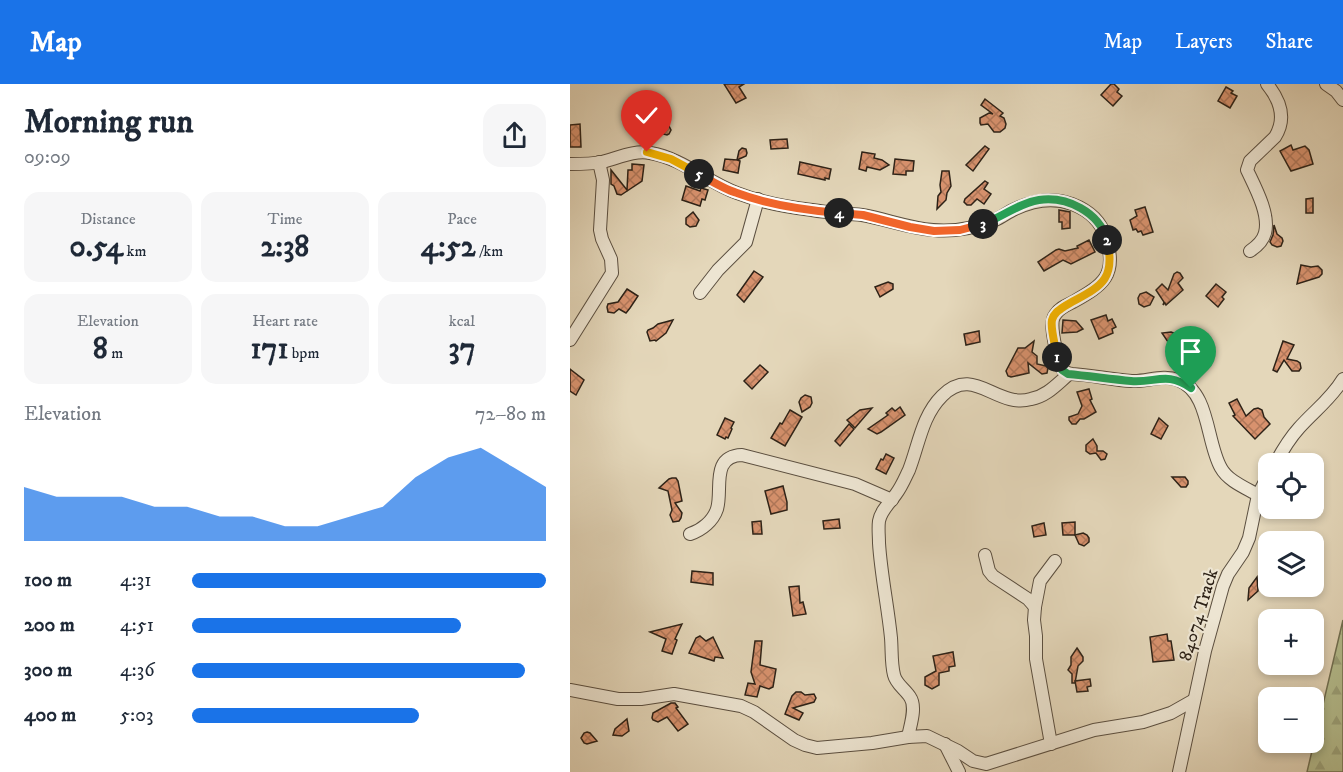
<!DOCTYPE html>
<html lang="en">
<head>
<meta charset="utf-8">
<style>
  body { margin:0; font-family:"IM FELL DW Pica",serif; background:#f6f6f7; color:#1f2937; height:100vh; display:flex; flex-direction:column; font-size:22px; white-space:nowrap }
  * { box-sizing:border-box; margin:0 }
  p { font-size:20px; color:#747a83 }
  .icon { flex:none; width:33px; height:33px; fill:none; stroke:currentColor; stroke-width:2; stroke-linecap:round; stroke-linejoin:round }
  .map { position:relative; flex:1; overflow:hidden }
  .side { display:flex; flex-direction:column; background:#fff; width:570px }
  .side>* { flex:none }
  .buttons { position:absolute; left:688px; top:369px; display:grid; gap:12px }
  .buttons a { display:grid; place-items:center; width:66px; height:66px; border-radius:12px; background:#fff; box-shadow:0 3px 9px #0003; font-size:30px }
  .pin { position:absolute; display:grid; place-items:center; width:51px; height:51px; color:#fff; margin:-62px -26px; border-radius:50% 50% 50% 0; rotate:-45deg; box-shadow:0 0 6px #0007 }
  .pin .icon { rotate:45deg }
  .km { position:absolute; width:30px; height:30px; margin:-15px; border-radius:50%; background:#222; color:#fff; font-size:16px; line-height:30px; text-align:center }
  .round { display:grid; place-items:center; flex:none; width:63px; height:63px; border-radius:18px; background:#f6f6f7 }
  .summary { display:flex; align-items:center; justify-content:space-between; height:102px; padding:0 24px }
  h1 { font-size:33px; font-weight:800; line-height:45px }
  .figures { display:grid; grid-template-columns:repeat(3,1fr); gap:9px; height:102px; padding:6px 24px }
  .figures div { display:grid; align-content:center; border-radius:15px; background:#f6f6f7; text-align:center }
  .figures b { font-size:30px; font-weight:800 }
  .figures small { font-size:16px; font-weight:400 }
  .figures p { font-size:16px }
  .chart { height:168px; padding:12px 24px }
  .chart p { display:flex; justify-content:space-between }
  .chart svg { width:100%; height:108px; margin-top:6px; fill:#1a73e8; opacity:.7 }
  ul { padding:0 24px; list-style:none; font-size:20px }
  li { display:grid; grid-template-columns:96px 72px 1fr; align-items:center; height:45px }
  li i { height:15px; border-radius:8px; background:#1a73e8 }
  header { display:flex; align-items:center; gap:36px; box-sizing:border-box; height:84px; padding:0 30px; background:#1a73e8; color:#fff }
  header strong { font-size:28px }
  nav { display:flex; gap:33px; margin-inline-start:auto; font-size:21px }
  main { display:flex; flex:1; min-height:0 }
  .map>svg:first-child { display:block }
  .forest { fill:url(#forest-firs); stroke:#717053; stroke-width:1.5 }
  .building { fill:url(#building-cross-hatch); stroke:#2d2217; stroke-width:1.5 }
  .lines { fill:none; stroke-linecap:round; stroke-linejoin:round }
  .minor-casing { stroke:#5b4f40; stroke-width:14 }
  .minor { stroke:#ede5d2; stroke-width:12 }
  .split-1-casing { stroke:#fff; stroke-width:12 }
  .split-2-casing { stroke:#fff; stroke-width:12 }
  .split-3-casing { stroke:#fff; stroke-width:12 }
  .split-4-casing { stroke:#fff; stroke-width:12 }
  .split-5-casing { stroke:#fff; stroke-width:12 }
  .split-6-casing { stroke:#fff; stroke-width:12 }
  .split-1 { stroke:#22a559; stroke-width:8 }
  .split-2 { stroke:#f5b400; stroke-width:8 }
  .split-3 { stroke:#22a559; stroke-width:8 }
  .split-4 { stroke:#f0652b; stroke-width:8 }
  .split-5 { stroke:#f0652b; stroke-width:8 }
  .split-6 { stroke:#f5b400; stroke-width:8 }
  .labels { text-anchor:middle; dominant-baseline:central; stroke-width:4.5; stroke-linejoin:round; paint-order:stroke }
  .street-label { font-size:18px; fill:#2d2217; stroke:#ede5d2 }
</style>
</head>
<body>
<header>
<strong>Map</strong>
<nav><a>Map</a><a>Layers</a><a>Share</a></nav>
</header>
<main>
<section class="side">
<div class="summary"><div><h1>Morning run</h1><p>09:09</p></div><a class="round"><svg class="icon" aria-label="share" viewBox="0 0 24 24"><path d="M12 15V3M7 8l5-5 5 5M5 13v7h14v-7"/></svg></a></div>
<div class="figures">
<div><p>Distance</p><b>0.54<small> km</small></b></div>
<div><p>Time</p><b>2:38</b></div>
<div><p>Pace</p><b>4:52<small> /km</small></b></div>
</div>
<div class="figures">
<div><p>Elevation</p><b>8<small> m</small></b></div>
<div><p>Heart rate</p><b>171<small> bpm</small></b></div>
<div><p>kcal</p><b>37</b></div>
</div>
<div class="chart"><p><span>Elevation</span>72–80 m</p>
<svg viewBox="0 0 160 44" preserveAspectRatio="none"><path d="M0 44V22L10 26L20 26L30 26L40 30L50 30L60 34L70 34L80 38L90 38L100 34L110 30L120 18L130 10L140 6L150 14L160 22V44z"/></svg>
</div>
<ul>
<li><b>100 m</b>4:31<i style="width:100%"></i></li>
<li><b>200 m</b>4:51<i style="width:76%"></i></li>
<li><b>300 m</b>4:36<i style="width:94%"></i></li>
<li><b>400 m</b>5:03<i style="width:64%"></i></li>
</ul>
</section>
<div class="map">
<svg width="773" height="688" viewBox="0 0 773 688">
  <defs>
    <pattern id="forest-firs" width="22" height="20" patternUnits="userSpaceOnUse" patternTransform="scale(1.5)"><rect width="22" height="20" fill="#b5be8f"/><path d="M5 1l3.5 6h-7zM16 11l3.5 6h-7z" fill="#9ca37b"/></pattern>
    <pattern id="building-cross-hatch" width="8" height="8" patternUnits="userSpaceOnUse" patternTransform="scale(1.5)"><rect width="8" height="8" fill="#d8926e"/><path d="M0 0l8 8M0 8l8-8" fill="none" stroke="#b07759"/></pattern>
  </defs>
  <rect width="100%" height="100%" fill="#e4d7ba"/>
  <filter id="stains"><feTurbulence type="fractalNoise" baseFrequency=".00333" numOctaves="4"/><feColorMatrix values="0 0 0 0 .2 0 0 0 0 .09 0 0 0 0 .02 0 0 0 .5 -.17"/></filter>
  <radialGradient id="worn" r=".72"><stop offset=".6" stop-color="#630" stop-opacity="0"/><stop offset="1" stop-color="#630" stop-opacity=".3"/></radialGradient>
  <path class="forest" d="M 773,536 L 773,688 L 737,688 Z"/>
  <g class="building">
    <path d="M 154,0 L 174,0 L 169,3 L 176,14 L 166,19 Z"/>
    <path d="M 541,0 L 544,0 L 549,5 L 547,8 L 552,12 L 543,22 L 531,11 Z"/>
    <path d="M 656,3 L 663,7 L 661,9 L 667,12 L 660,24 L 648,17 Z"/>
    <path d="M 415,15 L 433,29 L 430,32 L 434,34 L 436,40 L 435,44 L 430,48 L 424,48 L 418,40 L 411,41 L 410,39 L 410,34 L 419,29 L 423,30 L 411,21 Z"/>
    <path d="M 77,20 L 82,22 L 86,33 L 77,37 L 88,39 L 88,44 L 99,42 L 101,46 L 99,50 L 97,51 L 90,49 L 85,56 L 78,55 L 71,26 L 73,21 Z"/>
    <path d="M 10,40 L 11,63 L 0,63 L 0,41 Z"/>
    <path d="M 217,55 L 218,64 L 201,65 L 200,56 Z"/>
    <path d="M 721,61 L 723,66 L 735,62 L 739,66 L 743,80 L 721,87 L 710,67 Z"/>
    <path d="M 415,62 L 419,65 L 403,87 L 396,81 Z"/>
    <path d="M 172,64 L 176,65 L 177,69 L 176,72 L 167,76 L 170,77 L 168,89 L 153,86 L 155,75 L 167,76 L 169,67 Z"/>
    <path d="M 292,68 L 305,70 L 304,74 L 312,76 L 319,81 L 310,86 L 297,83 L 296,87 L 289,85 Z"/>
    <path d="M 325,75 L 344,77 L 343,87 L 336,87 L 336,91 L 323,90 Z"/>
    <path d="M 230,78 L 261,85 L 259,95 L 255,94 L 255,96 L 228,90 Z"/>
    <path d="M 62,80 L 74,81 L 72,97 L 51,111 L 47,110 L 44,102 L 41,100 L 41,86 L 57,106 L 58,86 L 62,86 Z"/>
    <path d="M 372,87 L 379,87 L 381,102 L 377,109 L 376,116 L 367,125 L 368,112 L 371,108 L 370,101 Z"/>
    <path d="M 415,97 L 418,99 L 414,105 L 421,110 L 414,120 L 407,115 L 401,121 L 397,121 L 394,118 L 395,115 Z"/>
    <path d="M 116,102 L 130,107 L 131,104 L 138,106 L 135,116 L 132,115 L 130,122 L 112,116 Z"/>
    <path d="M 743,114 L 743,129 L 736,129 L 736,115 Z"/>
    <path d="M 575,123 L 583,148 L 573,151 L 571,147 L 568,148 L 566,145 L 563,146 L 560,136 L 567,132 L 565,126 Z"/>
    <path d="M 489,126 L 500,128 L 500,144 L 492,145 L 492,138 L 489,138 Z"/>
    <path d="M 123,128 L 129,136 L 126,142 L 120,143 L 116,140 L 116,134 Z"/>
    <path d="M 704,141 L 707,150 L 712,154 L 713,157 L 711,162 L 707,163 L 702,161 L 700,158 L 703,151 Z"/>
    <path d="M 519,156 L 525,168 L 501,180 L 493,176 L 474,187 L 468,178 L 486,166 L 489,165 L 495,167 L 508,164 L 507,162 Z"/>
    <path d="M 731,181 L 741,183 L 748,182 L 752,186 L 752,190 L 749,193 L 727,200 Z"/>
    <path d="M 184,187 L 193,193 L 174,218 L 167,211 Z"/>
    <path d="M 607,188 L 610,189 L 613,194 L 608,199 L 613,206 L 596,221 L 595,219 L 593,221 L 594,218 L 586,206 L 592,200 L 598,206 L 604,190 Z"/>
    <path d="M 318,198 L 323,200 L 323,205 L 310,213 L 305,203 Z"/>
    <path d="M 646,200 L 656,208 L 652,213 L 654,215 L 648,223 L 636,212 Z"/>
    <path d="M 57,205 L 68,212 L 60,224 L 56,229 L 49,225 L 44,229 L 38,228 L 37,223 L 38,220 L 48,218 Z"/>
    <path d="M 576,208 L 584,213 L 580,221 L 574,223 L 569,220 L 568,214 L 570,210 Z"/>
    <path d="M 536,231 L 538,237 L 542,235 L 546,243 L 542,245 L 543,249 L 529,255 L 521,236 Z"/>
    <path d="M 103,236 L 96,249 L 86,257 L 85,256 L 80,257 L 77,248 L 78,246 L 83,244 L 88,240 Z"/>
    <path d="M 493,236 L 506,237 L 513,245 L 507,248 L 492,249 Z"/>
    <path d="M 409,247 L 410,258 L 396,261 L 394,250 Z"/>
    <path d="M 601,248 L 606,250 L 608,255 L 605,259 L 603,260 L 598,258 L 592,249 Z"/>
    <path d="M 464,257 L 462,268 L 467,272 L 467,280 L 476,282 L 478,284 L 477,289 L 472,290 L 458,279 L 459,289 L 441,293 L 438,292 L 436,287 L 448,264 L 455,264 Z"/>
    <path d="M 713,257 L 724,261 L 717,275 L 727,277 L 730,279 L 731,284 L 729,287 L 722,287 L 714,276 L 707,288 L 703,286 Z"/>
    <path d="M 190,281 L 198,288 L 182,305 L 174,297 Z"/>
    <path d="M 0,285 L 14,296 L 6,311 L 0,307 Z"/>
    <path d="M 519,305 L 522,315 L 520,316 L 526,328 L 514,335 L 510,335 L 506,340 L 502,340 L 499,336 L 499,333 L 508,330 L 512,322 L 507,308 Z"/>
    <path d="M 235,311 L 241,313 L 242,319 L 240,323 L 232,328 L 229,318 L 231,314 Z"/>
    <path d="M 667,315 L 676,332 L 684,325 L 688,324 L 692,326 L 694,333 L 700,340 L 685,355 L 663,332 L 665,331 L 659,319 Z"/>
    <path d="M 330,323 L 335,331 L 311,348 L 307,350 L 298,345 L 318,331 L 316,329 L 322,324 L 325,327 Z"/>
    <path d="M 302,324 L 285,344 L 277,336 L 290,326 Z"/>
    <path d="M 220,326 L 232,333 L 215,362 L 201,354 L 210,339 L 212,340 Z"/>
    <path d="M 155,334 L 164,338 L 161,344 L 162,345 L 158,354 L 156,353 L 155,355 L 147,351 Z"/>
    <path d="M 589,334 L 598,342 L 591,355 L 581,350 Z"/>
    <path d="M 279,340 L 284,345 L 270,362 L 265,357 Z"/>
    <path d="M 523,355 L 527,362 L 527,367 L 533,367 L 537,370 L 535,375 L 531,376 L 526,369 L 520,370 L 516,367 L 516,361 Z"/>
    <path d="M 316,370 L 324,374 L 316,390 L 306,385 L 311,375 L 313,376 Z"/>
    <path d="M 602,393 L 615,393 L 618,397 L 618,400 L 616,403 L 611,403 Z"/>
    <path d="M 102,394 L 106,394 L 108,397 L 112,417 L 105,419 L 112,429 L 111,434 L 109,437 L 103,438 L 100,431 L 102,426 L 98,407 L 89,404 L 99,395 Z"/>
    <path d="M 213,402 L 217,418 L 217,426 L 201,430 L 195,407 Z"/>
    <path d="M 269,435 L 270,444 L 254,445 L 253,437 Z"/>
    <path d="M 191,437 L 192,450 L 183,450 L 182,438 Z"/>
    <path d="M 505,438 L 505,451 L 493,451 L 492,439 Z"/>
    <path d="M 474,439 L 476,451 L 464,453 L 462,442 Z"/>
    <path d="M 513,449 L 517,451 L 519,454 L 519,458 L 514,462 L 509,460 L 505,451 Z"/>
    <path d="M 122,487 L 143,489 L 143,501 L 121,498 Z"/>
    <path d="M 687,493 L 688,507 L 678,516 L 679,504 Z"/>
    <path d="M 229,502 L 230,519 L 233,518 L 236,530 L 223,532 L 219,503 Z"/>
    <path d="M 112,540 L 105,555 L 107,556 L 102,570 L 92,567 L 96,555 L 80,548 Z"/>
    <path d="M 597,550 L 598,557 L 601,557 L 604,576 L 583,578 L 580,553 Z"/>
    <path d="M 130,552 L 136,557 L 143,553 L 153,574 L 145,573 L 144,577 L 119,569 L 126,554 Z"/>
    <path d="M 185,557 L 192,557 L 190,581 L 206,585 L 203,603 L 199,605 L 190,602 L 187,613 L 175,611 L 178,599 L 185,600 L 181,588 Z"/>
    <path d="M 507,564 L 513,573 L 513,577 L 508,582 L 505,599 L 502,599 L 502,590 L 498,586 L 501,581 L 501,573 Z"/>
    <path d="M 383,568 L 385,582 L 379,583 L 379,587 L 369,589 L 369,601 L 362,605 L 355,601 L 355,593 L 366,587 L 363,572 Z"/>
    <path d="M 520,595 L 521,602 L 517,603 L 518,607 L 507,608 L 505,597 Z"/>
    <path d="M 226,608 L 231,608 L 235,611 L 244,610 L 246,614 L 244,618 L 223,624 L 233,629 L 229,636 L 215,630 L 222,612 Z"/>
    <path d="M 101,619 L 105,619 L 108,623 L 106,624 L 118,640 L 108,647 L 97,633 L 88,638 L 83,636 L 82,634 L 83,629 Z"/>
    <path d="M 57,635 L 59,647 L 52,652 L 43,651 L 45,645 Z"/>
    <path d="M 17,648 L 20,649 L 27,657 L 17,660 L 14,659 L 11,654 L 14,649 Z"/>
  </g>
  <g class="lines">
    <g class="minor-casing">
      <g id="minor">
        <path d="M 756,0 L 766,7 L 773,16"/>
        <path d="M 0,80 C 10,80 22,80 32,78 C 48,74 64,66 80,69 C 112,74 137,98 167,109 C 190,118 217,123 242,126 C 259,129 275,129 292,131 C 316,135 338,144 363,146 C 384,148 405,144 425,136 C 432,133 438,128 445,125 C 464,116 483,113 502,120 C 518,126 531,137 536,154 C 548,191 533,201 503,218 C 497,221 489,224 485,231 C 479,239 485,260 487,271 C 489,281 491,288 502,290 C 522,291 542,296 562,297 C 576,298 593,290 608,296 C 640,308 636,358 651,384 C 658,397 676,404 688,411"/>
        <path d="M 680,167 C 686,163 693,157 695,149 C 700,130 685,103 677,86 L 680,77 L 705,53 C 717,34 710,16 697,0"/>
        <path d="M 130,209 L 148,186 L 176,158 L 188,115"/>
        <path d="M 0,256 L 42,189 L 41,175 L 32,155 L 30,146 L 33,96 L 29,78"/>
        <path d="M 705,380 C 712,367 719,355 729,344 C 744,327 761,315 773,295"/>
        <path d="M 120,450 C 132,446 143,437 147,425 C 153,406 140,372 172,371 L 285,400 L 322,416"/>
        <path d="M 415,471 L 419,487 L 423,492 L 458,515 L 465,523"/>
        <path d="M 0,606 L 48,615 L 71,615 L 104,610 L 171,622 L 184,628 L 224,656 L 235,661 L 247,664 L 302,659 L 338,653 L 357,652 L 388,667 L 403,677 L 416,680 L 524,646 L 573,638 L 601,629 L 624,616"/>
        <path d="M 338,653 C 340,642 347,623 340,613 C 335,605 326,600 324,591 C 321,579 322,566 321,554 C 318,523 311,491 309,459 C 309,452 308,444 309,437 C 311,426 320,419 326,410 C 332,402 335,394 339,386 C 349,360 352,332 372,312 C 404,280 426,325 461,315 C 477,312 487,300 499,290"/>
        <path d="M 375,660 L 389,688"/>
        <path d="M 481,660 L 466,575 L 466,552 L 464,536 L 465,523 L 470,497 L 485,477"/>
        <path d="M 609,688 L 635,567 L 653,502 L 658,490 L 673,468 L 679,454 L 688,411 L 699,390"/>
      </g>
    </g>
    <use href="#minor" class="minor"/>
  </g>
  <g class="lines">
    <g class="split-1-casing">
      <path id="split-1" d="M 487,273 L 492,286 L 498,290 C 519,292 540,295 561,297 C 586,299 597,287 621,304"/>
    </g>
    <g class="split-2-casing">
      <path id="split-2" d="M 487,273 C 486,263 480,245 482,236 C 484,229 489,226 495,222 C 528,203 547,199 537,156"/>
    </g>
    <g class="split-3-casing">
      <path id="split-3" d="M 413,140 C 432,133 449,119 469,116 C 497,112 529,128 537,156"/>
    </g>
    <g class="split-4-casing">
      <path id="split-4" d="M 269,129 L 293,131 L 340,143 L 364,147 L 390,146 L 413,140"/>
    </g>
    <g class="split-5-casing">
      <path id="split-5" d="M 129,90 C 141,97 154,105 167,109 C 199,121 235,126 269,129"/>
    </g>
    <g class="split-6-casing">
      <path id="split-6" d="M 77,68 L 101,75 L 129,90"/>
    </g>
    <use href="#split-1" class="split-1"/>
    <use href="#split-2" class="split-2"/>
    <use href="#split-3" class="split-3"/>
    <use href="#split-4" class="split-4"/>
    <use href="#split-5" class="split-5"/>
    <use href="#split-6" class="split-6"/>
  </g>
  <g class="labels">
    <g class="street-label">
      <text transform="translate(629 531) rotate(-73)">84074 Track</text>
    </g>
  </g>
  <rect width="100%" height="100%" filter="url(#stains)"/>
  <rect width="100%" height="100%" fill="url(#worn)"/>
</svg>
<div class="buttons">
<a><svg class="icon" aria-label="locate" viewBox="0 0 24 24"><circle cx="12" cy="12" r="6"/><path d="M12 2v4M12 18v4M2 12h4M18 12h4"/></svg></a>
<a><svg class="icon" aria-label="layers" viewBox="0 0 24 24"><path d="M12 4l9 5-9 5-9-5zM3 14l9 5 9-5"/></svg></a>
<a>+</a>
<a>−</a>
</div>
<div class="pin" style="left:621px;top:304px;background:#1e9e55"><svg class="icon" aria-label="arrive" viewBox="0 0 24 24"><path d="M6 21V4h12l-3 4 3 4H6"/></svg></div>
<div class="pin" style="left:77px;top:68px;background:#d93025"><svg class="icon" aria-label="check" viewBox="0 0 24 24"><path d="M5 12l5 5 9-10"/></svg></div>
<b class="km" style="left:487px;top:273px">1</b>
<b class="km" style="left:537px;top:156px">2</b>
<b class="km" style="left:413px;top:140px">3</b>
<b class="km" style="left:269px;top:129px">4</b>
<b class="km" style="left:129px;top:90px">5</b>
</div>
</main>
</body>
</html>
